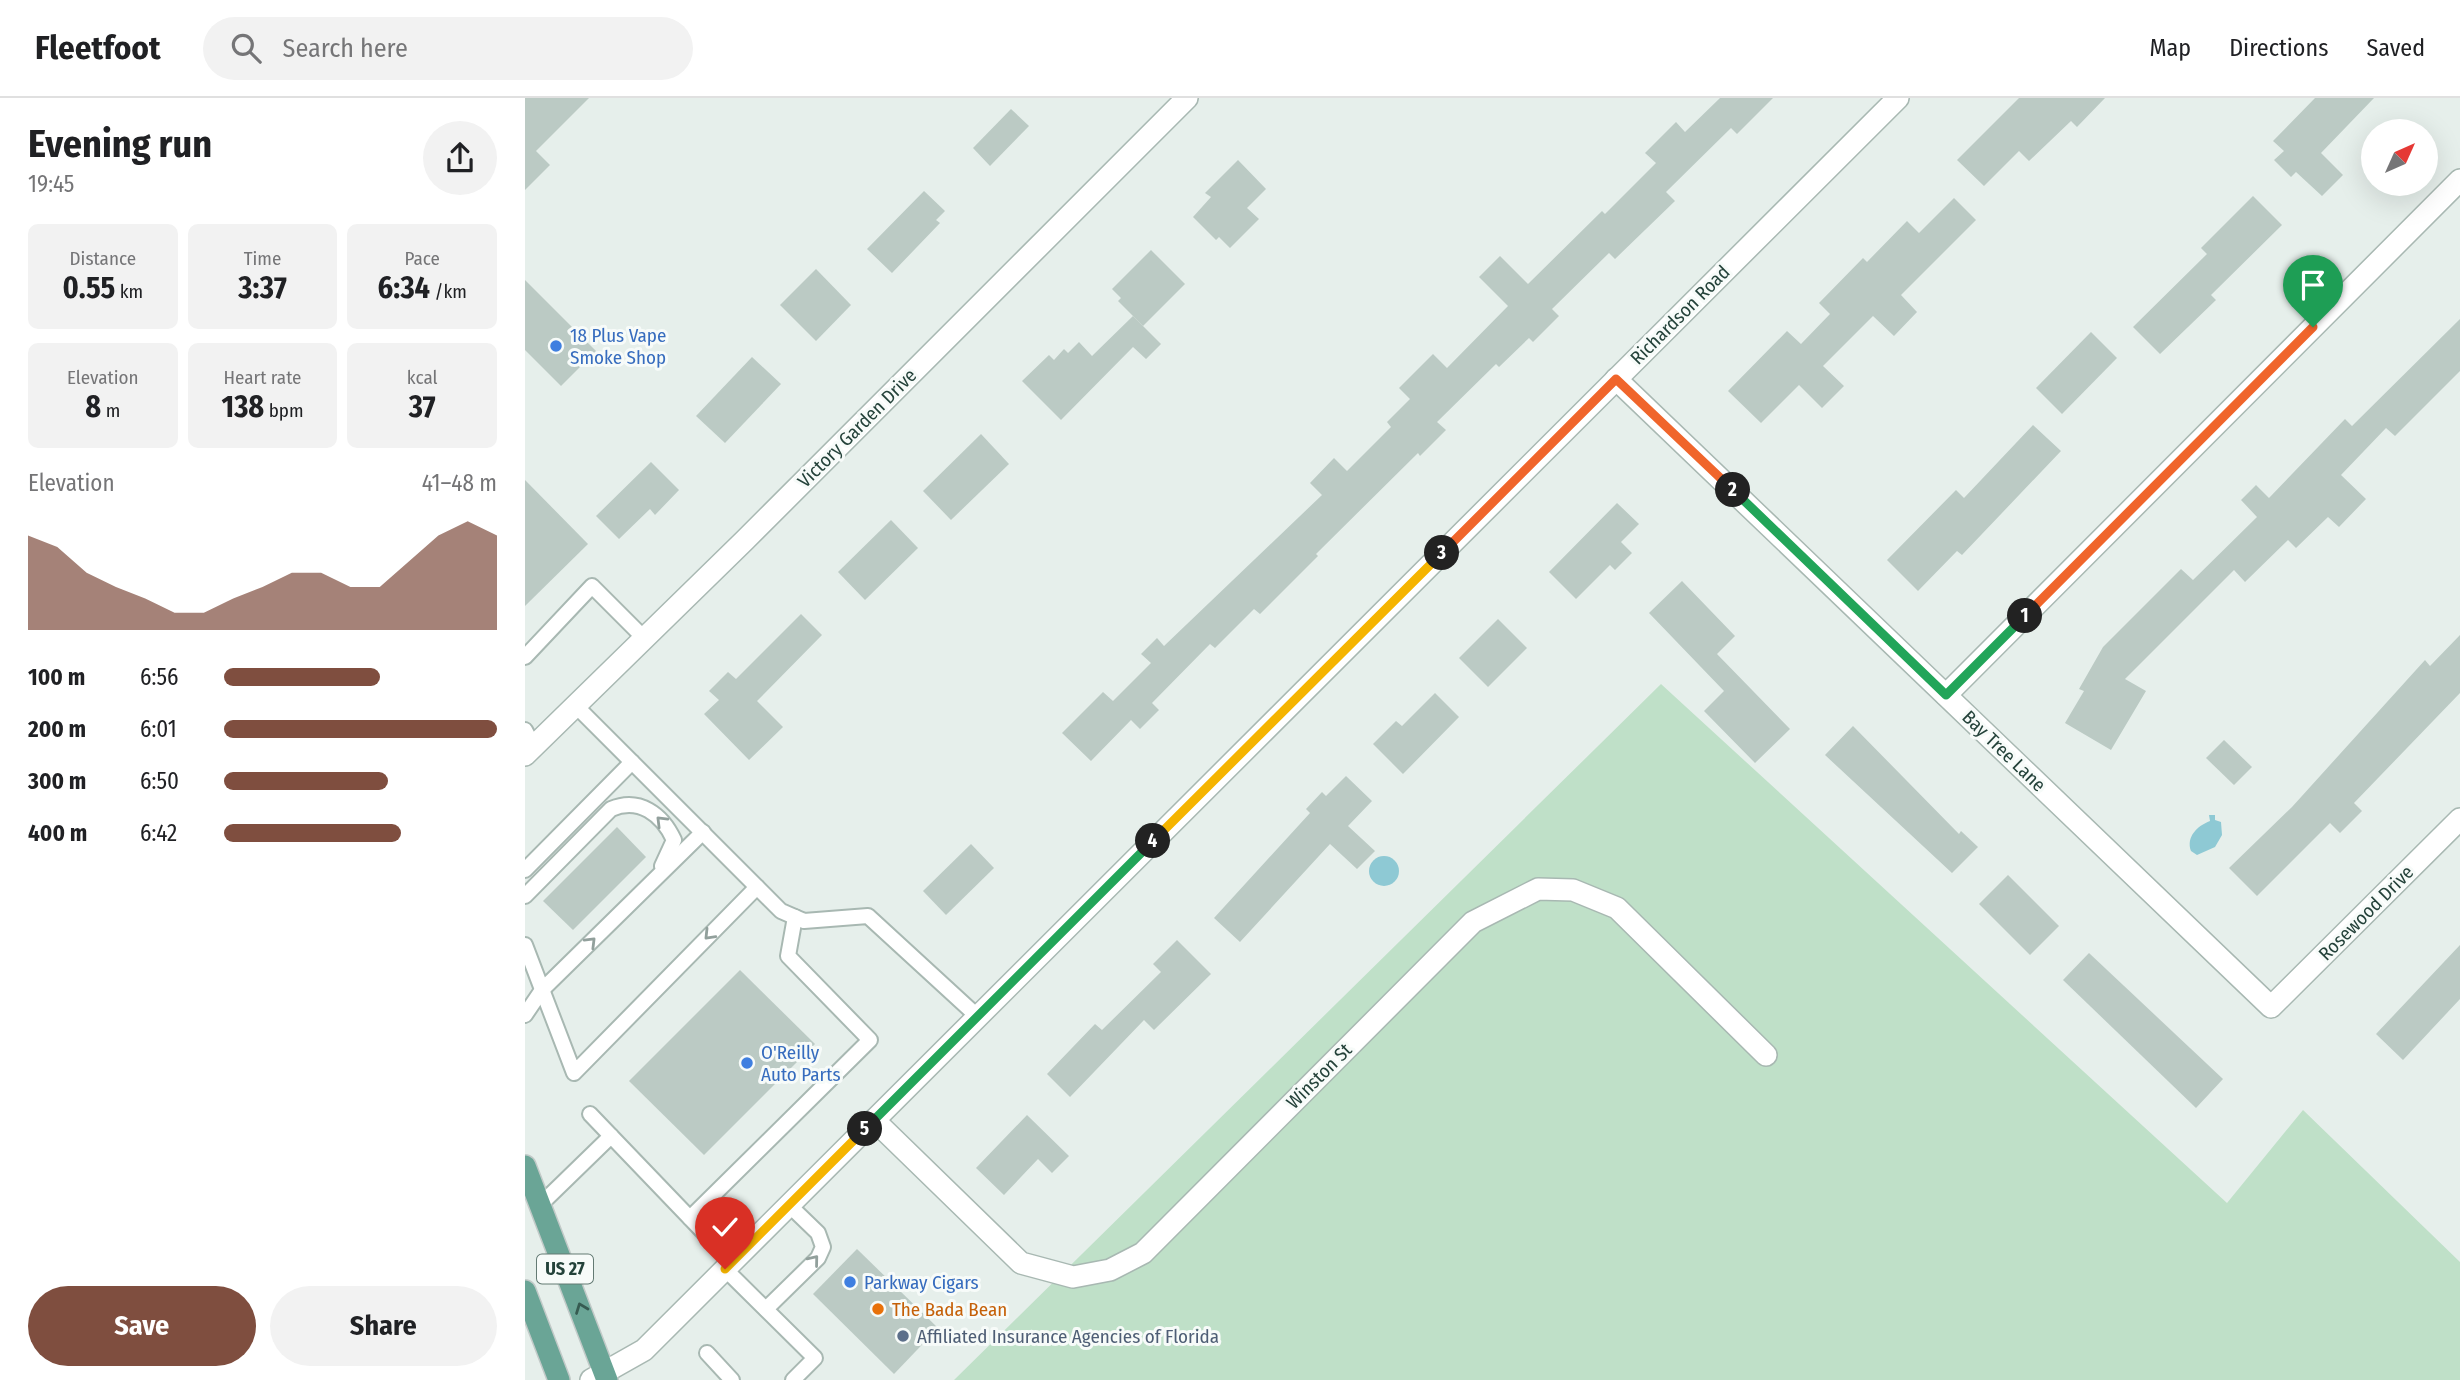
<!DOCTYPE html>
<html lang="en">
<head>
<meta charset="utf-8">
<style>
  body { margin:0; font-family:"Fira Sans Condensed",sans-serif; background:#f2f2f2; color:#202124; height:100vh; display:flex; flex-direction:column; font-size:26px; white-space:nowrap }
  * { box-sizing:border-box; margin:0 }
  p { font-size:23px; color:#757577 }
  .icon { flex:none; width:38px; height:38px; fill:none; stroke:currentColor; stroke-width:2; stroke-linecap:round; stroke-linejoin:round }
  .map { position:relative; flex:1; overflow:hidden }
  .details { display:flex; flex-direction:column; background:#fff; width:525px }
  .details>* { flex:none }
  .needle { width:46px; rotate:45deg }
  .controls { position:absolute; left:1836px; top:21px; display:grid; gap:14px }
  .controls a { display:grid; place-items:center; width:77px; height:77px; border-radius:50%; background:#fff; box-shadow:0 7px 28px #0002; font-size:35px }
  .pin { position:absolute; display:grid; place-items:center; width:60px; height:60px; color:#fff; margin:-72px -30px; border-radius:50% 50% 50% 0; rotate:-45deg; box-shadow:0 0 7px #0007 }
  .pin .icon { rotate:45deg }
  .km { position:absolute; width:35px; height:35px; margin:-18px; border-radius:50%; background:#222; color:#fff; font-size:19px; line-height:35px; text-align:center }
  .round { display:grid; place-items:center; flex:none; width:74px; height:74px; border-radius:37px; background:#f2f2f2 }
  .headline { display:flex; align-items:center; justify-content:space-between; height:119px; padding:0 28px }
  h1 { font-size:38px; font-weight:700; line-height:52px }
  .figures { display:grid; grid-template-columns:repeat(3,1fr); gap:10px; height:119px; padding:7px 28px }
  .figures div { display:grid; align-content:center; border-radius:10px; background:#f2f2f2; text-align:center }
  .figures b { font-size:30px; font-weight:700 }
  .figures small { font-size:19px; font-weight:400 }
  .figures p { font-size:19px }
  .chart { height:196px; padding:14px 28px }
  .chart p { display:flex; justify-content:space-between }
  .chart svg { width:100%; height:126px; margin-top:7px; fill:#7f4e3f; opacity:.7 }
  .button { display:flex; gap:14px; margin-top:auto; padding:14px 28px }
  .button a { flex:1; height:80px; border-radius:42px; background:#7f4e3f; color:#fff; font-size:28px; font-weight:700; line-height:80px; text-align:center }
  .button a+a { background:#f2f2f2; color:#202124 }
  ul { padding:0 28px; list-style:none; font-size:23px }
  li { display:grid; grid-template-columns:112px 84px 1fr; align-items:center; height:52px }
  li i { height:18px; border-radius:9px; background:#7f4e3f }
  header { display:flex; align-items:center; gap:42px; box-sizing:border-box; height:98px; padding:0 35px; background:#fff; border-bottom:2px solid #e0e0e0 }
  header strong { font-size:33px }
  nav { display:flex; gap:38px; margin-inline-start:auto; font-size:24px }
  .search { width:490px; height:63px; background:#f2f2f2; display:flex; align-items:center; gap:18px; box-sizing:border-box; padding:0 24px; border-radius:38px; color:#757577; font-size:26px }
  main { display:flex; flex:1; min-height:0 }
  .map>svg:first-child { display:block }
  .green { fill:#bfe0c8 }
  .water { fill:#8ec9d4 }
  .building { fill:#bbcac4 }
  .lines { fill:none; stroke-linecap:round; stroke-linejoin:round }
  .lane-casing { stroke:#a8b8b2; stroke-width:18 }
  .street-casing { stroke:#a8b8b2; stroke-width:24 }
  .primary-casing { stroke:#c2cac8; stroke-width:24 }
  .lane { stroke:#fff; stroke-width:14 }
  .street { stroke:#fff; stroke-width:21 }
  .primary { stroke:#6aa596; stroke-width:21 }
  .oneway { stroke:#92a09c }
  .oneway2 { stroke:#365b51 }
  .split-1-casing { stroke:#fff; stroke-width:14 }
  .split-2-casing { stroke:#fff; stroke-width:14 }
  .split-3-casing { stroke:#fff; stroke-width:14 }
  .split-4-casing { stroke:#fff; stroke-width:14 }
  .split-5-casing { stroke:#fff; stroke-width:14 }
  .split-6-casing { stroke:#fff; stroke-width:14 }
  .split-1 { stroke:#f0652b; stroke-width:9 }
  .split-2 { stroke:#22a559; stroke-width:9 }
  .split-3 { stroke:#f0652b; stroke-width:9 }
  .split-4 { stroke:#f5b400; stroke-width:9 }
  .split-5 { stroke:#22a559; stroke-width:9 }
  .split-6 { stroke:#f5b400; stroke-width:9 }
  .shop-dot { fill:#3f7fe0; stroke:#f7fbf9; stroke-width:2.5 }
  .food-dot { fill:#e8710a; stroke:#f7fbf9; stroke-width:2.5 }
  .service-dot { fill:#5c6f8a; stroke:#f7fbf9; stroke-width:2.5 }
  .labels { text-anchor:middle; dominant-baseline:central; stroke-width:6; stroke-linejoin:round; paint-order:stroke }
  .shield { fill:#f7fbf9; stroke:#637a73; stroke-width:2 }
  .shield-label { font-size:18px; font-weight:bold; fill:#24423a }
  .street-label { font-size:19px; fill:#24423a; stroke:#f7fbf9 }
  .shop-label { font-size:19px; fill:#366cbe; stroke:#f7fbf9; text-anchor:start }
  .food-label { font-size:19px; fill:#c56008; stroke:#f7fbf9; text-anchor:start }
  .service-label { font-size:19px; fill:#4e5e75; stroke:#f7fbf9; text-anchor:start }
</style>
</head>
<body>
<header>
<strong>Fleetfoot</strong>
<div class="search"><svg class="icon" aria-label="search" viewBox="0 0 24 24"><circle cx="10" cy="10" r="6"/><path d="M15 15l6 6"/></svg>Search here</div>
<nav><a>Map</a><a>Directions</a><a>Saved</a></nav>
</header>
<main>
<section class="details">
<div class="headline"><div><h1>Evening run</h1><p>19:45</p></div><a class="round"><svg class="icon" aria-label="share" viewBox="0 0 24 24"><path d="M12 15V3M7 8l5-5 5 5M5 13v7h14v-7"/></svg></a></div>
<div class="figures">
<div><p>Distance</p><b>0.55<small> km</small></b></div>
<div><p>Time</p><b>3:37</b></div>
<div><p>Pace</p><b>6:34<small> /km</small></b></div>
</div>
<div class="figures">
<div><p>Elevation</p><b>8<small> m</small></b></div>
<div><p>Heart rate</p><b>138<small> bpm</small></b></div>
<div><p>kcal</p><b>37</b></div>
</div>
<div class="chart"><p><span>Elevation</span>41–48 m</p>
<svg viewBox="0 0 160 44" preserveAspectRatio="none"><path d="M0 44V11L10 15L20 24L30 29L40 33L50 38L60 38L70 33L80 29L90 24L100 24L110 29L120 29L130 20L140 11L150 6L160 11V44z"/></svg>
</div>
<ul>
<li><b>100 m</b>6:56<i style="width:57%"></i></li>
<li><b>200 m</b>6:01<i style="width:100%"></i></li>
<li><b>300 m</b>6:50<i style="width:60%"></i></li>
<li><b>400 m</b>6:42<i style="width:65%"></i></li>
</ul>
<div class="button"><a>Save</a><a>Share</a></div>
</section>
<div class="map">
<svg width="1935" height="1282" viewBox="0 0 1935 1282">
  <rect width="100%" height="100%" fill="#e6efeb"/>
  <path class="green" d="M 1136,586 L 1702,1105 L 1778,1012 L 1935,1164 L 1935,1282 L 429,1282 Z"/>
  <g class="water">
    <path d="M 1684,717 L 1690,717 L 1690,722 L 1696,724 L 1697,737 L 1690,749 L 1672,757 L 1666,753 C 1661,739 1672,728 1685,723 Z"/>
    <circle cx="859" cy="773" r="15"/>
  </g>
  <g class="building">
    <path d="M 0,0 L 64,0 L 11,53 L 25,67 L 0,92 Z"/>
    <path d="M 1195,0 L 1248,0 L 1212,36 L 1206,30 L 1141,94 L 1150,103 L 1090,161 L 1084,155 L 1027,211 L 1034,218 L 1008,244 L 1004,240 L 974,269 L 971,266 L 912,324 L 921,332 L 895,358 L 893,355 L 791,456 L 793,458 L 735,516 L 729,511 L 690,550 L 685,546 L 627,605 L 634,612 L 615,631 L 606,622 L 566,663 L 537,635 L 578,594 L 588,603 L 626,565 L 616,556 L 632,540 L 639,548 L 797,397 L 785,385 L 809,360 L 822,373 L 866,329 L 862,324 L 885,301 L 874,290 L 908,256 L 922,270 L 983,208 L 954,179 L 975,158 L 1003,186 L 1077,113 L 1080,116 L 1131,65 L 1120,55 L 1151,24 L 1160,34 Z"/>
    <path d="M 1494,0 L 1580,0 L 1552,29 L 1546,23 L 1504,63 L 1494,53 L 1459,88 L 1432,62 Z"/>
    <path d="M 1790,0 L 1849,0 L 1796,55 L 1818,77 L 1797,98 L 1771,74 L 1766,79 L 1749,62 L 1759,53 L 1748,43 Z"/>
    <path d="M 486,11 L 504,28 L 465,68 L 448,50 Z"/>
    <path d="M 713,62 L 741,91 L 722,110 L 734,121 L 705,150 L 694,139 L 691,142 L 668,119 L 686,99 L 680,95 Z"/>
    <path d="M 399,93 L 420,113 L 411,122 L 415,125 L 367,175 L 342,151 Z"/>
    <path d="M 1728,98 L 1757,127 L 1686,197 L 1691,202 L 1635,256 L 1608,229 L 1682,156 L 1676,150 Z"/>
    <path d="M 1429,100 L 1451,122 L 1376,197 L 1392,214 L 1369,238 L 1348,218 L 1298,268 L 1319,288 L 1297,310 L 1274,287 L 1236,325 L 1203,293 L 1262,233 L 1276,246 L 1305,216 L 1294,205 L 1338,160 L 1342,164 L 1382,123 L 1394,135 Z"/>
    <path d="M 626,152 L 660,186 L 618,228 L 593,203 L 596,200 L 587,191 Z"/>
    <path d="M 291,171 L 326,207 L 291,243 L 255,207 Z"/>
    <path d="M 0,182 L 71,253 L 36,288 L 0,252 Z"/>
    <path d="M 608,218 L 636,246 L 621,261 L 608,249 L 536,322 L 497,283 L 524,257 L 529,262 L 539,251 L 543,255 L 554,244 L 567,258 Z"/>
    <path d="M 1935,221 L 1935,273 L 1870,338 L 1861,330 L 1816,377 L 1841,401 L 1814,429 L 1803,419 L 1771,450 L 1763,442 L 1720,484 L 1709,472 L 1600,581 L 1621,593 L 1586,652 L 1540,625 L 1559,593 L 1554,591 L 1578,549 L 1656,471 L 1668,482 L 1732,419 L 1716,402 L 1731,387 L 1744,400 L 1820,321 L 1827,328 Z"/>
    <path d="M 1566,234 L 1592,260 L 1537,316 L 1511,290 Z"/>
    <path d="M 227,259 L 256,286 L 200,345 L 171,318 Z"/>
    <path d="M 1508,327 L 1536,353 L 1437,457 L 1432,453 L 1393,493 L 1362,462 L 1431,392 L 1439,400 Z"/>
    <path d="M 456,336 L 484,366 L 426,422 L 398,393 Z"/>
    <path d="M 126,364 L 154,392 L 130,417 L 125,411 L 94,441 L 71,418 Z"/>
    <path d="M 0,382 L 63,446 L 0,508 Z"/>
    <path d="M 1092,405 L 1114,426 L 1096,444 L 1107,455 L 1090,472 L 1085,467 L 1051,501 L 1024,474 Z"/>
    <path d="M 366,422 L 393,450 L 340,502 L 313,474 Z"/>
    <path d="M 1157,483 L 1210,538 L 1192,556 L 1265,631 L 1230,665 L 1179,613 L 1199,593 L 1124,515 Z"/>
    <path d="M 276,516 L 297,537 L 232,603 L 258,629 L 224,662 L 179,616 L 194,602 L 184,593 L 203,574 L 211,581 Z"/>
    <path d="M 973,521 L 1002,550 L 963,589 L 934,560 Z"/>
    <path d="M 1935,537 L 1935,595 L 1829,705 L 1837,713 L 1815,735 L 1805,725 L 1732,798 L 1704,770 L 1767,709 L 1900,562 L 1905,568 Z"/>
    <path d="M 910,595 L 934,619 L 878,676 L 848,646 L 871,623 L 877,628 Z"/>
    <path d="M 1328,628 L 1434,736 L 1436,733 L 1453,749 L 1427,775 L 1300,657 Z"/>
    <path d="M 1699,642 L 1727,669 L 1709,687 L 1681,660 Z"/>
    <path d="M 821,678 L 847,703 L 823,728 L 850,753 L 832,771 L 805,746 L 715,844 L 689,820 L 785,715 L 781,711 L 797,694 L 801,698 Z"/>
    <path d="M 92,729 L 121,759 L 48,832 L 18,803 Z"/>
    <path d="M 446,746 L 469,770 L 421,817 L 398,793 Z"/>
    <path d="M 1483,777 L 1534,828 L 1505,857 L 1454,806 Z"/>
    <path d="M 652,842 L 686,876 L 629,932 L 619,922 L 545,999 L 522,976 L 570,926 L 577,932 L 636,874 L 628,866 Z"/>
    <path d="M 1935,847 L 1935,901 L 1878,962 L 1851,936 Z"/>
    <path d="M 1564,855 L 1698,981 L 1671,1010 L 1538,882 Z"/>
    <path d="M 215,872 L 290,946 L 179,1057 L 104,983 Z"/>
    <path d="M 502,1017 L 544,1058 L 527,1075 L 513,1061 L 479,1097 L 451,1070 Z"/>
    <path d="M 332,1151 L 413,1230 L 369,1276 L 288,1196 Z"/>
  </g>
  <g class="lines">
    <g class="lane-casing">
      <g id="lane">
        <path d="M 0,559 L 67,488 L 119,540"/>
        <path d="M 50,607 L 256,813 L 279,823 L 343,818 L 453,919"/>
        <path d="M 0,632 L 9,649"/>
        <path d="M 0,772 L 107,664"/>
        <path d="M 0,798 L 86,711 C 114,699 137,716 149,742 L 137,768"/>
        <path d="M 0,847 L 49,975 L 232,789"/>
        <path d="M 0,917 L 17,892 L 178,734"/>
        <path d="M 65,1016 L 207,1164"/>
        <path d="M 15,1107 L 86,1038"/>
        <path d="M 165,1120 L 345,942 L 263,858 L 270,819"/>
        <path d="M 200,1171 L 290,1260 L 268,1282"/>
        <path d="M 241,1211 L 293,1160 L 298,1149 L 293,1135 L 264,1107"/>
        <path d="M 182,1255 L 207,1282"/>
      </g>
    </g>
    <g class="street-casing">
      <g id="street">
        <path d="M 1091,281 L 1746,909 L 1935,721"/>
        <path d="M 1421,597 L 1935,82"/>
        <path d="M 0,657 L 220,442 L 662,0"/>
        <path d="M 349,1022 L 496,1165 L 548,1179 L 585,1172 L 618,1155 L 948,824 L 1013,791 L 1048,792 L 1092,810 L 1241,957"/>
        <path d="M 66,1282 L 119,1252 L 1373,0"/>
      </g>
    </g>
    <g class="primary-casing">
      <g id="primary">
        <path d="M 0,1068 L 82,1282"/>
        <path d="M 0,1193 L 34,1282"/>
      </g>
    </g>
    <use href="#lane" class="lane"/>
    <use href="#street" class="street"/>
    <use href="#primary" class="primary"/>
  </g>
  <defs><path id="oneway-chevron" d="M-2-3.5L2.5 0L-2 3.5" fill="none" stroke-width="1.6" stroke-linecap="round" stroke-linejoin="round" transform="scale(1.75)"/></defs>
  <g class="oneway">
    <use href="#oneway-chevron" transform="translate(136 723) rotate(-135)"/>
    <use href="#oneway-chevron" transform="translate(184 837) rotate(134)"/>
    <use href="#oneway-chevron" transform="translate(66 844) rotate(-45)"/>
    <use href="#oneway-chevron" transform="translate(289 1162) rotate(-51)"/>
  </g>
  <use class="oneway2" href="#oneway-chevron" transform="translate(56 1210) rotate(-111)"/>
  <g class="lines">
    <g class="split-1-casing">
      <path id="split-1" d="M 1500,518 L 1788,229"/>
    </g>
    <g class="split-2-casing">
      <path id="split-2" d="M 1208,392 L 1421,597 L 1500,518"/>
    </g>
    <g class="split-3-casing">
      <path id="split-3" d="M 917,455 L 1091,281 L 1208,392"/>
    </g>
    <g class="split-4-casing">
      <path id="split-4" d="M 628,743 L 917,455"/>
    </g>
    <g class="split-5-casing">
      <path id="split-5" d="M 340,1031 L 628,743"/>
    </g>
    <g class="split-6-casing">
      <path id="split-6" d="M 200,1171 L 340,1031"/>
    </g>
    <use href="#split-1" class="split-1"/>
    <use href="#split-2" class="split-2"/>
    <use href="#split-3" class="split-3"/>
    <use href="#split-4" class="split-4"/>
    <use href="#split-5" class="split-5"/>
    <use href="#split-6" class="split-6"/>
  </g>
  <g class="shop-dot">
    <circle cx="31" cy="248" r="7"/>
    <circle cx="222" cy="965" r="7"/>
    <circle cx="325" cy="1184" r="7"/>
  </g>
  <circle class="food-dot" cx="353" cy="1211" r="7"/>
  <circle class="service-dot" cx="378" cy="1238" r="7"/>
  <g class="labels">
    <rect class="shield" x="12" y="1156.5" width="56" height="29" rx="5"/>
    <g class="shield-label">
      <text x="40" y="1171">US 27</text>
    </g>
    <g class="street-label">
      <text transform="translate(1155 217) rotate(-45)">Richardson Road</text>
      <text transform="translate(332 330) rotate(-45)">Victory Garden Drive</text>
      <text transform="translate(1479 653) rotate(44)">Bay Tree Lane</text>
      <text transform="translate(1841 815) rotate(-45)">Rosewood Drive</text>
      <text transform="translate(794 978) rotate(-45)">Winston St</text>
    </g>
    <g class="shop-label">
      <text x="45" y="237">18 Plus Vape<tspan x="45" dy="22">Smoke Shop</tspan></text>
      <text x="236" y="954">O'Reilly<tspan x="236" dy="22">Auto Parts</tspan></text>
      <text x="339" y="1184">Parkway Cigars</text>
    </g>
    <g class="food-label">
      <text x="367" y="1211">The Bada Bean</text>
    </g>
    <g class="service-label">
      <text x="392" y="1238">Affiliated Insurance Agencies of Florida</text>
    </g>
  </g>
</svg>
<div class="controls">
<a><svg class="needle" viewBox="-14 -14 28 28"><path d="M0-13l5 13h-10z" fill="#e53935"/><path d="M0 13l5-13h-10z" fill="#757577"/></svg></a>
</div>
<div class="pin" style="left:1788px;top:229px;background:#1e9e55"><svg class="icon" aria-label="arrive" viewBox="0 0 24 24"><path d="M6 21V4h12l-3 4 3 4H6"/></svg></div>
<div class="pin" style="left:200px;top:1171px;background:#d93025"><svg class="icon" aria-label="check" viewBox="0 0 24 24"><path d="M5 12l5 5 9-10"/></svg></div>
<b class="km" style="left:1500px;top:518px">1</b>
<b class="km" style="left:1208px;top:392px">2</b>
<b class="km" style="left:917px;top:455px">3</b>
<b class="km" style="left:628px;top:743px">4</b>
<b class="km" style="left:340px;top:1031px">5</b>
</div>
</main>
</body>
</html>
